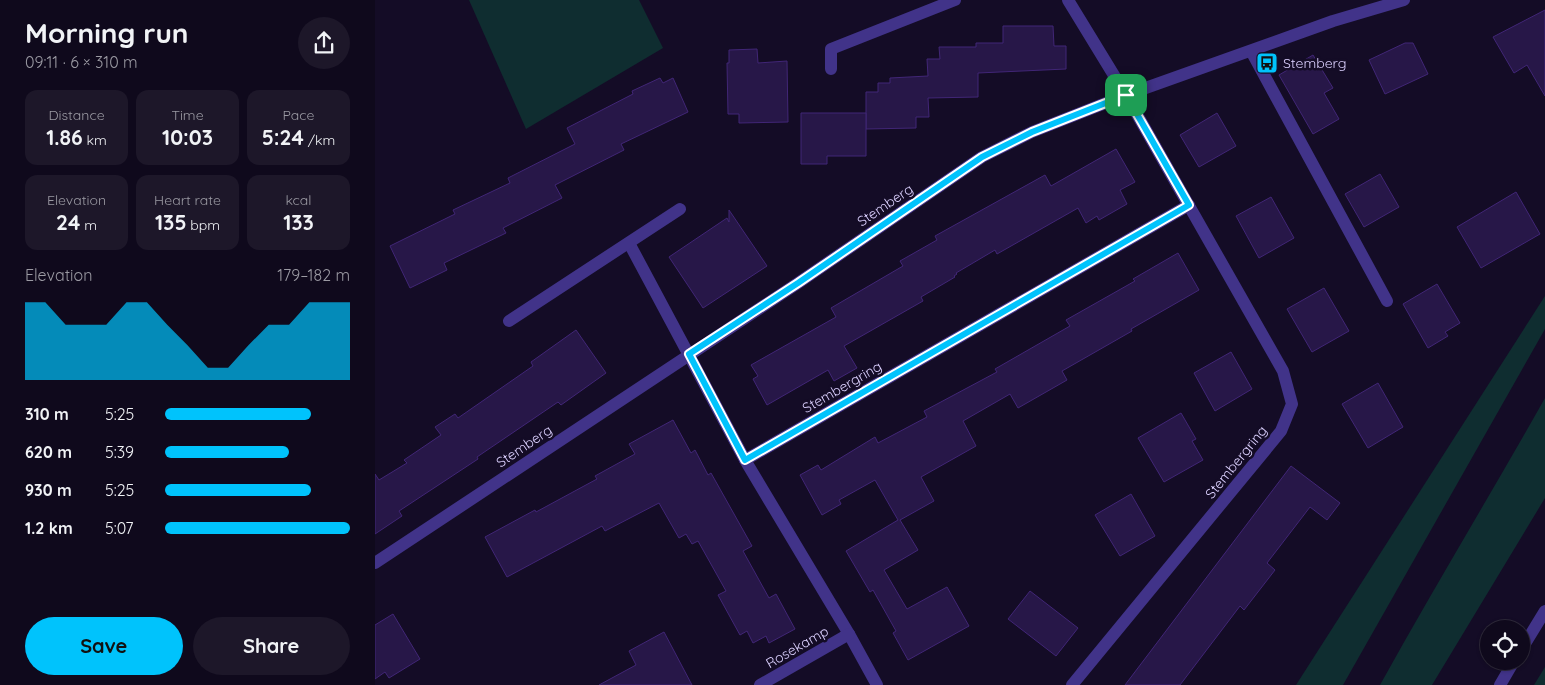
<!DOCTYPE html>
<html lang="en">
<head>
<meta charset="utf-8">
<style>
  body { margin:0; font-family:Quicksand,sans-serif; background:#1d1729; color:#f1f3f6; height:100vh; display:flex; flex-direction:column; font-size:19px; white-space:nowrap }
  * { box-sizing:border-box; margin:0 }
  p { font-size:16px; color:#9b9aa3 }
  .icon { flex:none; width:28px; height:28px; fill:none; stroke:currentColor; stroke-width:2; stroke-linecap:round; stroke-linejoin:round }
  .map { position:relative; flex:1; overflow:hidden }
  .side { display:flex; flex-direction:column; background:#0f091c; width:375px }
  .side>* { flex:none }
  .buttons { position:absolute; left:1105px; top:620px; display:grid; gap:10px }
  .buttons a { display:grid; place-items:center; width:50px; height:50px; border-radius:50%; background:#0f091c; box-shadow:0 1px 4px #0004,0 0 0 1px #2f2a3b; font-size:25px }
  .pin { position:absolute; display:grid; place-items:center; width:42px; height:42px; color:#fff; margin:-21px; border-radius:10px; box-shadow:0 2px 8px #0006 }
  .round { display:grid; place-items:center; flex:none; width:52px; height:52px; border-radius:26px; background:#1d1729 }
  .headline { display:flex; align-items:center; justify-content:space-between; height:85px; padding:0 25px }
  h1 { font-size:28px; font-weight:700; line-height:38px }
  .stats { display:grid; grid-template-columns:repeat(3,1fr); gap:8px; height:85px; padding:5px 25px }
  .stats div { display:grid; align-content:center; border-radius:12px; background:#1d1729; text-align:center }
  .stats b { font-size:21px; font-weight:700 }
  .stats small { font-size:14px; font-weight:400 }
  .stats p { font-size:14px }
  .chart { height:140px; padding:10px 25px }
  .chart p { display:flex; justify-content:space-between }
  .chart svg { width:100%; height:90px; margin-top:5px; fill:#00c3fc; opacity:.7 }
  .action { display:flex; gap:10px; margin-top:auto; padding:10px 25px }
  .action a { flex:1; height:58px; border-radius:30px; background:#00c3fc; color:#111; font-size:20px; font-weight:700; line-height:58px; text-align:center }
  .action a+a { background:#1d1729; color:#f1f3f6 }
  ul { padding:0 25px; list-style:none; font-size:16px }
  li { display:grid; grid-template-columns:80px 60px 1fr; align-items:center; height:38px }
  li i { height:12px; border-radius:6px; background:#00c3fc }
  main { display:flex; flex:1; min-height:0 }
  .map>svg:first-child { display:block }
  .green { fill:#0f2d30 }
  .building { fill:#271748; stroke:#412676 }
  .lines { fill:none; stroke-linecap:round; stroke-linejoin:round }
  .minor { stroke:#413389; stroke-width:12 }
  .route-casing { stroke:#fff; stroke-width:10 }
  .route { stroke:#00c3fc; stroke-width:6 }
  .labels { text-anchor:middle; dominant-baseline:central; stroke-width:5; stroke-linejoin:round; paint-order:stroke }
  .poi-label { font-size:14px; fill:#dcd1ff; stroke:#140c26; text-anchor:start }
  .street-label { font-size:14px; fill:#dcd1ff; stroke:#140c26 }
</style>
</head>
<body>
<main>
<section class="side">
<div class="headline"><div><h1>Morning run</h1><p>09:11 · 6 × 310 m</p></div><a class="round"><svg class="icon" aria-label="share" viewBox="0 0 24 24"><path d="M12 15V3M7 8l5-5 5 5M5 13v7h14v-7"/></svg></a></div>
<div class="stats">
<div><p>Distance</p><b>1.86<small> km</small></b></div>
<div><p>Time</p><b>10:03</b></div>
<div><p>Pace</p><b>5:24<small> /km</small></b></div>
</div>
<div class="stats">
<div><p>Elevation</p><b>24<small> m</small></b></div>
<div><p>Heart rate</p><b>135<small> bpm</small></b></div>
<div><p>kcal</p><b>133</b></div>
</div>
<div class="chart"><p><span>Elevation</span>179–182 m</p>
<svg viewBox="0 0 160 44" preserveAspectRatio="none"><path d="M0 44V6L10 6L20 17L30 17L40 17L50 6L60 6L70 17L80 27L90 38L100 38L110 27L120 17L130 17L140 6L150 6L160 6V44z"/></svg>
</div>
<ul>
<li><b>310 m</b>5:25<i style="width:79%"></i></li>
<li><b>620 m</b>5:39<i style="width:67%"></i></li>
<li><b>930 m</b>5:25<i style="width:79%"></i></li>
<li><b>1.2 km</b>5:07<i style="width:100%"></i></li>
</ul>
<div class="action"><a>Save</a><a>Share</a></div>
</section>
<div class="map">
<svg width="1170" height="685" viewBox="0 0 1170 685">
  <rect width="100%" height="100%" fill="#140c26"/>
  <g class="green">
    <path d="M 94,0 L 264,0 L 288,48 L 151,129 Z"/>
    <path d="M 1170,296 L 1170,329 L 968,685 L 921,685 Z"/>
    <path d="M 1170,398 L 1170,498 L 1057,685 L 1005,685 C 1058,589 1116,494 1170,398 Z"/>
    <path d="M 1170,667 L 1170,685 L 1159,685 Z"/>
  </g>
  <g class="building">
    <path d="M 1170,10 L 1170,96 L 1152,65 L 1139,73 L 1118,37 Z"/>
    <path d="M 628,26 L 678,26 L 679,46 L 691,46 L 691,69 L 603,73 L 603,97 L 553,98 L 554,117 L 541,117 L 541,128 L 491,129 L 491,92 L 503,92 L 503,83 L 515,83 L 515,78 L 553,76 L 552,59 L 565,59 L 564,47 L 601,47 L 601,43 L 628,43 Z"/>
    <path d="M 1030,43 L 1038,43 L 1053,74 L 1010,94 L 994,60 Z"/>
    <path d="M 382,49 L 383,63 L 412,61 L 413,122 L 364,123 L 364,114 L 353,114 L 352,63 L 354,63 L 354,50 Z"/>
    <path d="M 938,55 L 958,88 L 949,93 L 964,119 L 938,134 L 904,75 Z"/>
    <path d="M 285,78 L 288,83 L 298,78 L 313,112 L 246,144 L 249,150 L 180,185 L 187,198 L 128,228 L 131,233 L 69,263 L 72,270 L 35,288 L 15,246 L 80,214 L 78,210 L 135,183 L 133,178 L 200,144 L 192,128 L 258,94 L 257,91 Z"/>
    <path d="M 426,113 L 491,113 L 491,156 L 452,156 L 452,164 L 426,164 Z"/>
    <path d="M 842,113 L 861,146 L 824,167 L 805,135 Z"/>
    <path d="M 741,149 L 760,182 L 745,190 L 752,204 L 724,220 L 722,216 L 711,223 L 703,208 L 622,254 L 620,250 L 581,273 L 582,274 L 579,276 L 580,277 L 546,297 L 548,301 L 469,346 L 482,368 L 459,381 L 453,370 L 392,405 L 378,379 L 383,376 L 376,365 L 461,317 L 456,308 L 528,266 L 525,261 L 562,240 L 560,236 L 670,175 L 676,186 Z"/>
    <path d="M 1005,174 L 1024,207 L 989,227 L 970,194 Z"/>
    <path d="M 1141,192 L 1165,234 L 1106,268 L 1082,227 Z"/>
    <path d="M 896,197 L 919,238 L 884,258 L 861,216 Z"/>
    <path d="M 354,210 L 392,266 L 328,308 L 294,257 L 352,218 L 354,222 Z"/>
    <path d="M 803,253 L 824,290 L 756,329 L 757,331 L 687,371 L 692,380 L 643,408 L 635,394 L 588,421 L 601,446 L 546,477 L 559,501 L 525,520 L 543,550 L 509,570 L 532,609 L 572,587 L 594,626 L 533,660 L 518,633 L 521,631 L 498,590 L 495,592 L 471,551 L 523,520 L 500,480 L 464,500 L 466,504 L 447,515 L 425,475 L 443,465 L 446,470 L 500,437 L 503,443 L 552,417 L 549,411 L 622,372 L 620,369 L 695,326 L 691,320 L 760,281 L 758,279 Z"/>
    <path d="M 1062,284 L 1085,323 L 1070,332 L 1073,336 L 1053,348 L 1028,304 Z"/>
    <path d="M 949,288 L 974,331 L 937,352 L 912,309 Z"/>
    <path d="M 201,330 L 231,373 L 186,405 L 183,402 L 102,457 L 103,459 L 24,511 L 27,516 L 0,534 L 0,474 L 4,480 L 32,463 L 29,460 L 66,435 L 60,427 L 80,414 L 83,418 L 158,366 L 156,362 Z"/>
    <path d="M 856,352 L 877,389 L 840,411 L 819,373 Z"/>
    <path d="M 1003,383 L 1028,427 L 993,448 L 967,404 Z"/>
    <path d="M 806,413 L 821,439 L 817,441 L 828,460 L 789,482 L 763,438 Z"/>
    <path d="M 298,420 L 316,453 L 320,450 L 333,475 L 336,473 L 377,546 L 368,551 L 394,598 L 401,594 L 420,629 L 394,643 L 391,636 L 378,643 L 372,631 L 365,635 L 343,595 L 351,591 L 323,541 L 317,544 L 311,534 L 304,538 L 284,503 L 230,531 L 227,526 L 132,577 L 110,537 L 160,510 L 161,512 L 222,479 L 220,476 L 260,454 L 254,444 Z"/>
    <path d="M 916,466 L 965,503 L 952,520 L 935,507 L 892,563 L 900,570 L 869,610 L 865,606 L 805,685 L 750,685 Z"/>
    <path d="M 756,494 L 780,536 L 745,556 L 720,515 Z"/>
    <path d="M 655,591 L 703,628 L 681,656 L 633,619 Z"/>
    <path d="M 18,614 L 45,659 L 14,678 L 10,672 L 0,679 L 0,625 Z"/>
    <path d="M 289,632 L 317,685 L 224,685 L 261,665 L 254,651 Z"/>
  </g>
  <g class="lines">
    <g class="minor">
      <path d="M 693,0 L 751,95 L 908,371 L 917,404 L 906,431 L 697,685"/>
      <path d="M 876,51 L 1012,301"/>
      <path d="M 456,69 L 456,49 L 580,0"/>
      <path d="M 254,243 L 370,460 L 474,634 L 502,685"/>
      <path d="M 134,321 L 305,209"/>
      <path d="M 370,460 L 814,205"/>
      <path d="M 0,563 L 423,283 L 607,157 L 657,132 L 751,95 L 958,21 L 1029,0"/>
      <path d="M 1146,650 L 1170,611"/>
      <path d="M 385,685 L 474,634"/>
      <path d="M 1125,685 L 1139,661"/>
    </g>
  </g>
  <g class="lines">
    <g class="route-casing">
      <path id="route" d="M 751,95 L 814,205 L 370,460 L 314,354 L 423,283 L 607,157 L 657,132 Z"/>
    </g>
    <use href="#route" class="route"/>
  </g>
  <defs>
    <g id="bus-square" transform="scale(1.125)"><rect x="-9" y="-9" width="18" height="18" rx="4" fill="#00c3fc" stroke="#140c26"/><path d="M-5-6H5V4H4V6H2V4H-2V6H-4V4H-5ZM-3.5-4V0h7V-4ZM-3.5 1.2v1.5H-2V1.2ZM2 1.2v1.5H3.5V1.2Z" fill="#111"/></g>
  </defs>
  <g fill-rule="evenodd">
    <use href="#bus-square" x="892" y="63"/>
  </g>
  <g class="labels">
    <g class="poi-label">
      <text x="908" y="63">Stemberg</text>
    </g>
    <g class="street-label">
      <text transform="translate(510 205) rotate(-34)">Stemberg</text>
      <text transform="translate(467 387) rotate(-30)">Stembergring</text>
      <text transform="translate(149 446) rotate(-34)">Stemberg</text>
      <text transform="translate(861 462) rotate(-51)">Stembergring</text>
      <text transform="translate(422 647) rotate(-30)">Rosekamp</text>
    </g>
  </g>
</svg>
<div class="buttons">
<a><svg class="icon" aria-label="locate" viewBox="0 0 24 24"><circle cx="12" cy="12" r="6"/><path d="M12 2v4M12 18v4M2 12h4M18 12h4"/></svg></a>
</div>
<div class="pin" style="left:751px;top:95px;background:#1e9e55"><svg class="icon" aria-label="arrive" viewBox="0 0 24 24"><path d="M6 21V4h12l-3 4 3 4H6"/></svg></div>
</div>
</main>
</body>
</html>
